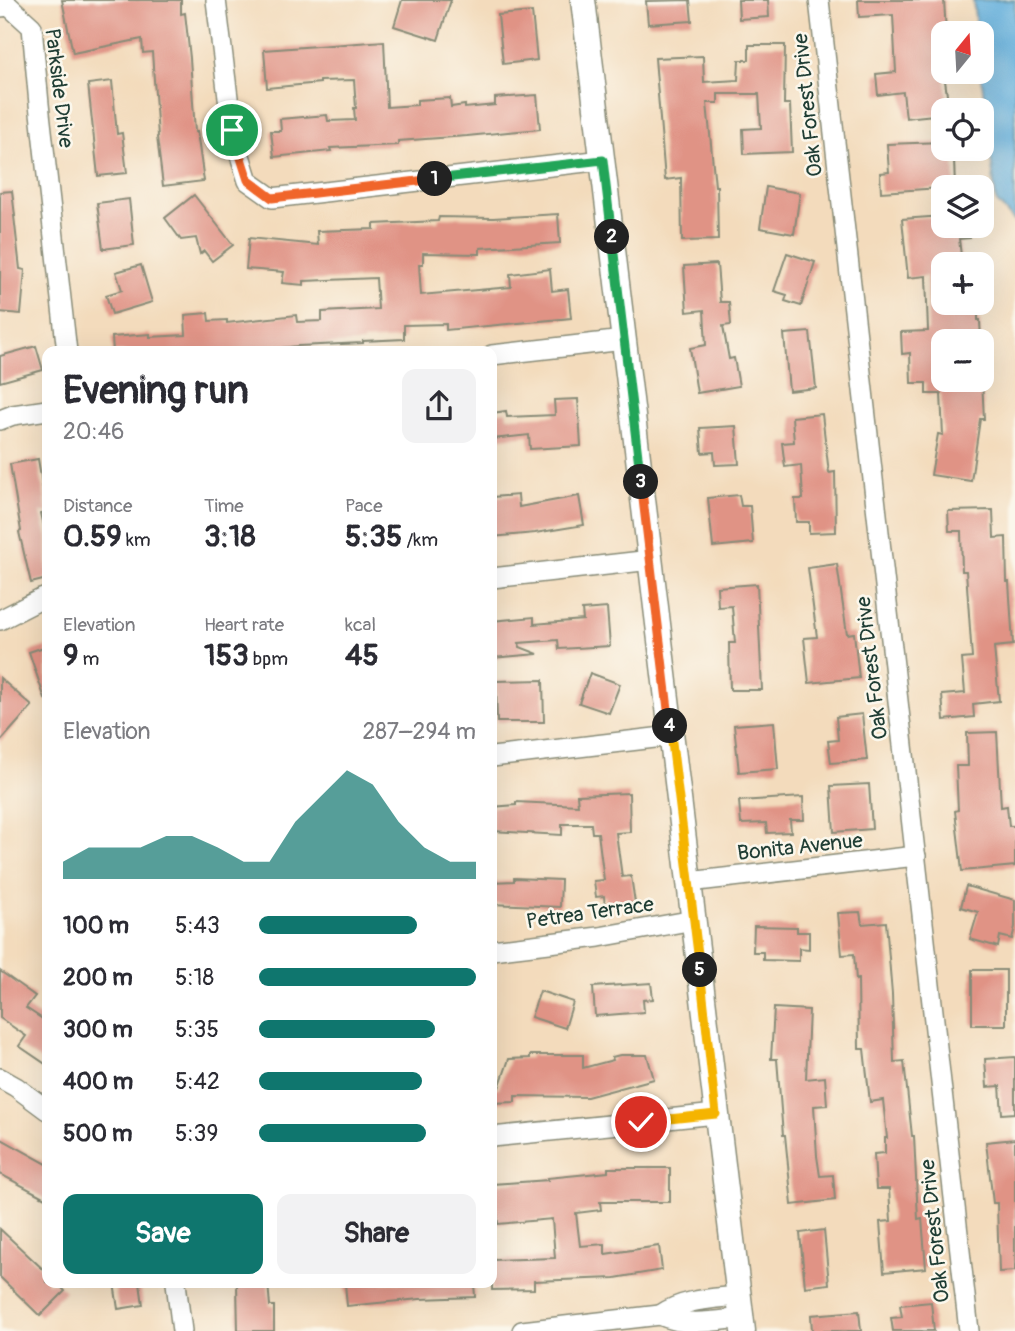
<!DOCTYPE html>
<html lang="en">
<head>
<meta charset="utf-8">
<style>
  body { margin:0; font-family:Pangolin,sans-serif; background:#f2f2f3; color:#2b2b33; height:100vh; display:flex; flex-direction:column; font-size:26px; white-space:nowrap }
  * { box-sizing:border-box; margin:0 }
  p { font-size:23px; color:#7c7c81 }
  .icon { flex:none; width:38px; height:38px; fill:none; stroke:currentColor; stroke-width:2; stroke-linecap:round; stroke-linejoin:round }
  .map { position:relative; flex:1; overflow:hidden }
  .sheet { position:absolute; left:42px; top:346px; width:455px; height:942px; display:flex; flex-direction:column; background:#fff; border-radius:14px; box-shadow:0 7px 28px #0002 }
  .sheet>* { flex:none }
  .needle { width:46px; rotate:18deg }
  .controls { position:absolute; left:931px; top:21px; display:grid; gap:14px }
  .controls a { display:grid; place-items:center; width:63px; height:63px; border-radius:14px; background:#fff; box-shadow:0 7px 28px #0002; font-size:35px }
  .pin { position:absolute; display:grid; place-items:center; width:60px; height:60px; color:#fff; margin:-30px; border:4px solid #fff; border-radius:50%; box-shadow:0 2px 7px #0007 }
  .km { position:absolute; width:35px; height:35px; margin:-18px; border-radius:50%; background:#222; color:#fff; font-size:19px; line-height:35px; text-align:center }
  .round { display:grid; place-items:center; flex:none; width:74px; height:74px; border-radius:14px; background:#f2f2f3 }
  .summary { display:flex; align-items:center; justify-content:space-between; height:119px; padding:0 21px }
  h1 { font-size:38px; font-weight:700; line-height:52px }
  .metrics { display:grid; grid-template-columns:repeat(3,1fr); gap:10px; height:119px; padding:7px 21px }
  .metrics div { display:grid; align-content:center }
  .metrics b { font-size:30px; font-weight:700 }
  .metrics small { font-size:19px; font-weight:400 }
  .metrics p { font-size:19px }
  .chart { height:196px; padding:14px 21px }
  .chart p { display:flex; justify-content:space-between }
  .chart svg { width:100%; height:126px; margin-top:7px; fill:#0f766e; opacity:.7 }
  .cta { display:flex; gap:14px; margin-top:auto; padding:14px 21px }
  .cta a { flex:1; height:80px; border-radius:14px; background:#0f766e; color:#fff; font-size:28px; font-weight:700; line-height:80px; text-align:center }
  .cta a+a { background:#f2f2f3; color:#2b2b33 }
  ul { padding:0 21px; list-style:none; font-size:23px }
  li { display:grid; grid-template-columns:112px 84px 1fr; align-items:center; height:52px }
  li i { height:18px; border-radius:9px; background:#0f766e }
  .map>svg:first-child { display:block }
  .water { fill:#64afdc; stroke:#427688; stroke-width:2 }
  .building { fill:#e09385 }
  .lines { fill:none; stroke-linecap:round; stroke-linejoin:round }
  .minor-casing { stroke:#898c78; stroke-width:22 }
  .tertiary-casing { stroke:#898c78; stroke-width:27 }
  .minor { stroke:#fff; stroke-width:19 }
  .tertiary { stroke:#fff; stroke-width:24 }
  .split-1-casing { stroke:#fff; stroke-width:14 }
  .split-2-casing { stroke:#fff; stroke-width:14 }
  .split-3-casing { stroke:#fff; stroke-width:14 }
  .split-4-casing { stroke:#fff; stroke-width:14 }
  .split-5-casing { stroke:#fff; stroke-width:14 }
  .split-6-casing { stroke:#fff; stroke-width:14 }
  .split-1 { stroke:#f0652b; stroke-width:9 }
  .split-2 { stroke:#22a559; stroke-width:9 }
  .split-3 { stroke:#22a559; stroke-width:9 }
  .split-4 { stroke:#f0652b; stroke-width:9 }
  .split-5 { stroke:#f5b400; stroke-width:9 }
  .split-6 { stroke:#f5b400; stroke-width:9 }
  .labels { text-anchor:middle; dominant-baseline:central; stroke-width:5; stroke-linejoin:round; paint-order:stroke }
  .street-label { font-size:21px; fill:#1f3d34; stroke:#fbf7ec }
</style>
</head>
<body>
<div class="map">
<svg width="1015" height="1331" viewBox="0 0 1015 1331">
  <rect width="100%" height="100%" fill="#fbf7ec"/>
  <filter id="ink" filterUnits="userSpaceOnUse"><feTurbulence type="fractalNoise" baseFrequency=".0143" numOctaves="2"/><feDisplacementMap in="SourceGraphic" scale="14" xChannelSelector="R" yChannelSelector="G"/><feConvolveMatrix kernelMatrix="1 2 1 2 8 2 1 2 1" color-interpolation-filters="sRGB"/></filter>
  <filter id="wash" filterUnits="userSpaceOnUse"><feTurbulence type="fractalNoise" baseFrequency=".00686" numOctaves="4" result="noise"/><feDisplacementMap in="SourceGraphic" scale="28" xChannelSelector="R" yChannelSelector="G"/><feGaussianBlur stdDeviation="1.57" result="paint"/><feColorMatrix in="noise" values="0 0 0 0 0 0 0 0 0 0 0 0 0 0 0 0 0 1.4 0 .05"/><feComposite in="paint" operator="in"/></filter>
  <g filter="url(#wash)">
    <rect width="100%" height="100%" fill="#f3dbbc"/>
    <path class="water" d="M 973,0 L 1015,0 L 1015,222 L 996,201 L 981,72 L 982,33 L 977,33 Z"/>
    <g id="blocks">
      <g class="building">
        <path d="M 62,0 L 181,0 L 181,14 L 185,13 L 190,58 L 195,132 L 197,132 L 204,181 L 163,186 L 157,137 L 158,136 L 152,52 L 143,53 L 142,39 L 73,53 Z"/>
        <path d="M 402,0 L 451,0 L 438,40 L 394,26 Z"/>
        <path d="M 690,0 L 692,21 L 648,24 L 646,1 Z"/>
        <path d="M 738,0 L 768,0 L 769,17 L 739,19 Z"/>
        <path d="M 858,0 L 944,0 L 946,33 L 943,33 L 943,51 L 941,51 L 949,110 L 943,110 L 943,114 L 906,118 L 903,92 L 878,95 L 876,74 L 896,72 L 893,15 L 859,17 Z"/>
        <path d="M 532,12 L 537,60 L 503,64 L 498,15 Z"/>
        <path d="M 384,41 L 387,107 L 417,105 L 417,100 L 450,98 L 451,107 L 465,105 L 465,108 L 495,105 L 495,98 L 537,95 L 540,129 L 467,136 L 398,141 L 398,145 L 330,148 L 331,151 L 274,157 L 271,131 L 281,131 L 280,119 L 327,115 L 328,121 L 355,120 L 354,108 L 356,108 L 354,80 L 320,81 L 320,83 L 267,88 L 264,50 Z"/>
        <path d="M 749,45 L 785,45 L 784,104 L 790,104 L 792,152 L 744,154 L 743,129 L 761,128 L 759,94 L 718,94 L 718,103 L 707,103 L 715,186 L 717,186 L 718,240 L 682,241 L 681,178 L 665,180 L 655,58 L 703,56 L 704,82 L 738,80 L 739,60 L 749,60 Z"/>
        <path d="M 112,81 L 117,134 L 122,133 L 127,173 L 98,176 L 88,84 Z"/>
        <path d="M 942,142 L 943,159 L 954,159 L 955,187 L 881,192 L 880,173 L 889,172 L 887,144 Z"/>
        <path d="M 766,187 L 800,193 L 794,234 L 760,228 Z"/>
        <path d="M 12,191 L 15,216 L 14,216 L 20,269 L 25,270 L 21,314 L 0,312 L 0,192 Z"/>
        <path d="M 194,195 L 233,245 L 212,261 L 204,251 L 200,254 L 196,238 L 181,240 L 165,218 Z"/>
        <path d="M 129,199 L 134,245 L 103,249 L 97,203 Z"/>
        <path d="M 558,214 L 560,243 L 480,248 L 480,254 L 423,253 L 423,264 L 419,264 L 421,295 L 511,287 L 510,274 L 550,269 L 552,291 L 568,289 L 571,318 L 446,330 L 446,324 L 404,325 L 404,339 L 363,341 L 363,343 L 298,346 L 246,352 L 113,352 L 112,337 L 150,334 L 150,337 L 186,335 L 185,315 L 208,313 L 209,321 L 227,320 L 227,323 L 296,315 L 297,322 L 322,321 L 322,312 L 378,309 L 376,278 L 304,281 L 304,285 L 282,283 L 284,272 L 246,269 L 249,238 L 318,245 L 317,231 L 374,229 L 374,224 L 438,221 L 439,217 L 493,218 Z"/>
        <path d="M 943,216 L 943,226 L 968,226 L 970,238 L 959,239 L 962,264 L 943,264 L 943,303 L 978,303 L 978,320 L 980,320 L 981,341 L 943,341 L 943,380 L 982,380 L 984,419 L 980,419 L 971,481 L 931,475 L 938,434 L 943,435 L 941,394 L 926,394 L 926,383 L 911,383 L 910,353 L 902,354 L 901,332 L 928,331 L 926,276 L 908,278 L 902,219 Z"/>
        <path d="M 787,253 L 815,262 L 801,306 L 785,301 L 787,295 L 774,291 Z"/>
        <path d="M 717,264 L 720,302 L 729,302 L 731,325 L 723,326 L 729,359 L 734,358 L 739,386 L 697,393 L 690,348 L 706,345 L 704,310 L 687,312 L 684,266 Z"/>
        <path d="M 141,265 L 152,302 L 112,314 L 106,295 L 122,290 L 116,272 Z"/>
        <path d="M 810,332 L 816,388 L 789,391 L 784,334 Z"/>
        <path d="M 36,346 L 43,370 L 0,382 L 0,356 Z"/>
        <path d="M 578,399 L 581,446 L 530,449 L 529,435 L 492,439 L 492,413 L 506,411 L 507,417 L 555,415 L 554,400 Z"/>
        <path d="M 822,414 L 829,473 L 835,472 L 836,532 L 809,533 L 809,522 L 796,522 L 795,499 L 803,499 L 801,465 L 785,467 L 782,443 L 794,442 L 792,417 Z"/>
        <path d="M 736,426 L 739,464 L 715,465 L 714,452 L 702,453 L 700,428 Z"/>
        <path d="M 38,459 L 47,512 L 41,513 L 47,538 L 47,579 L 31,583 L 19,532 L 21,531 L 10,464 Z"/>
        <path d="M 518,495 L 519,507 L 579,496 L 584,525 L 535,533 L 492,537 L 492,497 Z"/>
        <path d="M 739,495 L 741,506 L 750,506 L 753,543 L 713,547 L 708,498 Z"/>
        <path d="M 993,510 L 994,538 L 1006,537 L 1007,582 L 1009,582 L 1013,645 L 994,647 L 999,701 L 973,704 L 974,717 L 944,720 L 942,695 L 965,693 L 962,659 L 972,658 L 966,571 L 962,571 L 961,531 L 949,531 L 948,511 Z"/>
        <path d="M 837,564 L 847,634 L 854,633 L 859,678 L 809,683 L 804,638 L 817,637 L 808,568 Z"/>
        <path d="M 757,584 L 762,690 L 730,690 L 729,643 L 735,643 L 732,606 L 718,607 L 717,587 Z"/>
        <path d="M 607,608 L 610,646 L 559,649 L 558,640 L 519,643 L 520,647 L 538,654 L 492,658 L 492,621 L 534,617 L 534,624 L 583,620 L 582,610 Z"/>
        <path d="M 47,646 L 47,698 L 45,699 L 29,652 Z"/>
        <path d="M 590,673 L 620,684 L 609,713 L 579,703 Z"/>
        <path d="M 0,678 L 32,706 L 0,742 Z"/>
        <path d="M 543,680 L 544,722 L 497,722 L 496,681 Z"/>
        <path d="M 862,714 L 867,760 L 831,763 L 828,741 L 838,740 L 836,717 Z"/>
        <path d="M 774,722 L 778,769 L 739,772 L 734,725 Z"/>
        <path d="M 997,732 L 1001,807 L 1007,806 L 1009,826 L 1015,826 L 1015,866 L 962,871 L 955,811 L 958,810 L 956,766 L 968,766 L 967,733 Z"/>
        <path d="M 869,784 L 872,829 L 834,832 L 831,786 Z"/>
        <path d="M 629,793 L 630,832 L 616,833 L 622,877 L 631,876 L 635,903 L 605,907 L 604,896 L 596,897 L 594,881 L 604,880 L 598,833 L 592,833 L 591,824 L 562,824 L 562,835 L 492,831 L 492,807 L 516,805 L 516,802 L 578,805 L 577,795 Z"/>
        <path d="M 803,797 L 804,820 L 790,820 L 791,832 L 767,833 L 766,823 L 741,824 L 739,801 Z"/>
        <path d="M 514,878 L 561,880 L 560,907 L 492,904 L 492,882 L 514,881 Z"/>
        <path d="M 966,886 L 1015,900 L 1015,927 L 1012,939 L 1000,936 L 998,947 L 970,939 L 978,912 L 961,907 Z"/>
        <path d="M 860,912 L 862,924 L 886,922 L 892,994 L 894,1062 L 904,1061 L 912,1136 L 914,1136 L 918,1219 L 922,1218 L 926,1268 L 884,1272 L 880,1222 L 891,1221 L 889,1189 L 876,1189 L 874,1154 L 885,1153 L 885,1138 L 887,1138 L 883,1100 L 870,1102 L 864,1049 L 859,1049 L 858,979 L 856,980 L 854,954 L 842,955 L 838,913 Z"/>
        <path d="M 754,926 L 797,927 L 797,932 L 809,932 L 809,949 L 799,948 L 799,961 L 763,960 L 763,952 L 753,952 Z"/>
        <rect x="972" y="970" width="34" height="55"/>
        <path d="M 0,971 L 35,996 L 26,1008 L 47,1022 L 47,1065 L 19,1046 L 26,1036 L 0,1018 Z"/>
        <path d="M 651,983 L 653,999 L 643,1000 L 644,1012 L 595,1016 L 593,987 Z"/>
        <path d="M 540,991 L 573,1002 L 565,1028 L 531,1017 Z"/>
        <path d="M 774,1008 L 809,1010 L 806,1079 L 825,1077 L 827,1105 L 814,1106 L 817,1156 L 820,1176 L 833,1175 L 835,1200 L 792,1205 L 785,1135 L 783,1135 L 777,1059 L 771,1059 Z"/>
        <path d="M 530,1055 L 583,1055 L 583,1068 L 613,1060 L 612,1057 L 620,1055 L 647,1055 L 654,1079 L 587,1097 L 515,1096 L 515,1102 L 492,1103 L 492,1087 L 499,1088 L 509,1059 L 530,1058 Z"/>
        <path d="M 1015,1057 L 1015,1113 L 1002,1114 L 1000,1086 L 987,1087 L 985,1059 Z"/>
        <path d="M 0,1138 L 47,1164 L 47,1199 L 0,1174 Z"/>
        <path d="M 1015,1139 L 1015,1271 L 999,1272 L 997,1203 L 993,1203 L 986,1142 Z"/>
        <path d="M 608,1168 L 670,1168 L 670,1202 L 600,1202 L 601,1210 L 576,1213 L 580,1246 L 605,1244 L 605,1254 L 659,1246 L 662,1270 L 615,1278 L 534,1281 L 534,1289 L 492,1290 L 492,1260 L 555,1258 L 552,1219 L 498,1224 L 497,1213 L 492,1214 L 492,1184 L 548,1180 L 547,1178 L 608,1172 Z"/>
        <path d="M 0,1229 L 47,1273 L 47,1283 L 57,1283 L 65,1291 L 40,1316 L 0,1277 Z"/>
        <path d="M 824,1230 L 829,1284 L 805,1287 L 800,1233 Z"/>
        <path d="M 114,1283 L 140,1283 L 143,1305 L 118,1309 Z"/>
        <path d="M 237,1283 L 268,1283 L 270,1306 L 274,1306 L 274,1331 L 238,1331 Z"/>
        <path d="M 345,1283 L 474,1283 L 475,1297 L 420,1299 L 347,1306 Z"/>
        <path d="M 931,1302 L 934,1331 L 893,1331 L 891,1318 L 902,1317 L 900,1305 Z"/>
        <path d="M 859,1311 L 861,1331 L 812,1331 L 811,1315 Z"/>
      </g>
    </g>
  </g>
  <g filter="url(#ink)">
    <use href="#blocks" fill-opacity="0" stroke="#898c78" stroke-width="2"/>
    <g class="lines">
      <g class="minor-casing">
        <g id="minor">
          <path d="M 216,0 L 232,130 L 248,181 L 272,198 L 603,160"/>
          <path d="M 819,0 L 969,1331"/>
          <path d="M 0,7 L 9,6 L 32,27 L 39,104 L 67,352"/>
          <path d="M 492,355 L 624,340"/>
          <path d="M 0,420 L 13,415 L 47,410"/>
          <path d="M 492,578 L 651,560"/>
          <path d="M 0,620 L 41,599 L 47,597"/>
          <path d="M 492,757 L 672,736"/>
          <path d="M 689,882 L 916,856"/>
          <path d="M 492,950 L 599,937 L 694,920"/>
          <path d="M 0,1078 L 16,1087 L 47,1110"/>
          <path d="M 492,1137 L 716,1114"/>
          <path d="M 176,1283 L 182,1331"/>
          <path d="M 738,1296 C 711,1299 683,1299 660,1315 C 686,1327 714,1321 741,1318"/>
          <path d="M 522,1331 L 660,1315"/>
        </g>
      </g>
      <g class="tertiary-casing">
        <path id="tertiary" d="M 583,0 L 743,1331"/>
      </g>
      <use href="#minor" class="minor"/>
      <use href="#tertiary" class="tertiary"/>
    </g>
  </g>
  <g class="lines" filter="url(#ink)">
    <g class="split-1-casing">
      <path id="split-1" d="M 232,130 L 248,180 L 272,198 L 435,179"/>
    </g>
    <g class="split-2-casing">
      <path id="split-2" d="M 435,179 L 603,160 L 612,237"/>
    </g>
    <g class="split-3-casing">
      <path id="split-3" d="M 612,237 L 641,482"/>
    </g>
    <g class="split-4-casing">
      <path id="split-4" d="M 641,482 L 670,726"/>
    </g>
    <g class="split-5-casing">
      <path id="split-5" d="M 670,726 L 700,970"/>
    </g>
    <g class="split-6-casing">
      <path id="split-6" d="M 641,1122 L 716,1114 L 700,970"/>
    </g>
    <use href="#split-1" class="split-1"/>
    <use href="#split-2" class="split-2"/>
    <use href="#split-3" class="split-3"/>
    <use href="#split-4" class="split-4"/>
    <use href="#split-5" class="split-5"/>
    <use href="#split-6" class="split-6"/>
  </g>
  <g class="labels">
    <g class="street-label">
      <text transform="translate(59 88) rotate(83)">Parkside Drive</text>
      <text transform="translate(808 105) rotate(-96)">Oak Forest Drive</text>
      <text transform="translate(872 668) rotate(-97)">Oak Forest Drive</text>
      <text transform="translate(800 847) rotate(-6)">Bonita Avenue</text>
      <text transform="translate(590 913) rotate(-8)">Petrea Terrace</text>
      <text transform="translate(935 1231) rotate(-96)">Oak Forest Drive</text>
    </g>
  </g>
</svg>
<div class="controls">
<a><svg class="needle" viewBox="-14 -14 28 28"><path d="M0-13l5 13h-10z" fill="#e53935"/><path d="M0 13l5-13h-10z" fill="#7c7c81"/></svg></a>
<a><svg class="icon" aria-label="locate" viewBox="0 0 24 24"><circle cx="12" cy="12" r="6"/><path d="M12 2v4M12 18v4M2 12h4M18 12h4"/></svg></a>
<a><svg class="icon" aria-label="layers" viewBox="0 0 24 24"><path d="M12 4l9 5-9 5-9-5zM3 14l9 5 9-5"/></svg></a>
<a>+</a>
<a>−</a>
</div>
<div class="pin" style="left:232px;top:130px;background:#1e9e55"><svg class="icon" aria-label="arrive" viewBox="0 0 24 24"><path d="M6 21V4h12l-3 4 3 4H6"/></svg></div>
<div class="pin" style="left:641px;top:1122px;background:#d93025"><svg class="icon" aria-label="check" viewBox="0 0 24 24"><path d="M5 12l5 5 9-10"/></svg></div>
<b class="km" style="left:435px;top:179px">1</b>
<b class="km" style="left:612px;top:237px">2</b>
<b class="km" style="left:641px;top:482px">3</b>
<b class="km" style="left:670px;top:726px">4</b>
<b class="km" style="left:700px;top:970px">5</b>
<section class="sheet">
<div class="summary"><div><h1>Evening run</h1><p>20:46</p></div><a class="round"><svg class="icon" aria-label="share" viewBox="0 0 24 24"><path d="M12 15V3M7 8l5-5 5 5M5 13v7h14v-7"/></svg></a></div>
<div class="metrics">
<div><p>Distance</p><b>0.59<small> km</small></b></div>
<div><p>Time</p><b>3:18</b></div>
<div><p>Pace</p><b>5:35<small> /km</small></b></div>
</div>
<div class="metrics">
<div><p>Elevation</p><b>9<small> m</small></b></div>
<div><p>Heart rate</p><b>153<small> bpm</small></b></div>
<div><p>kcal</p><b>45</b></div>
</div>
<div class="chart"><p><span>Elevation</span>287–294 m</p>
<svg viewBox="0 0 160 44" preserveAspectRatio="none"><path d="M0 44V38L10 33L20 33L30 33L40 29L50 29L60 33L70 38L80 38L90 24L100 15L110 6L120 11L130 24L140 33L150 38L160 38V44z"/></svg>
</div>
<ul>
<li><b>100 m</b>5:43<i style="width:73%"></i></li>
<li><b>200 m</b>5:18<i style="width:100%"></i></li>
<li><b>300 m</b>5:35<i style="width:81%"></i></li>
<li><b>400 m</b>5:42<i style="width:75%"></i></li>
<li><b>500 m</b>5:39<i style="width:77%"></i></li>
</ul>
<div class="cta"><a>Save</a><a>Share</a></div>
</section>
</div>
</body>
</html>
